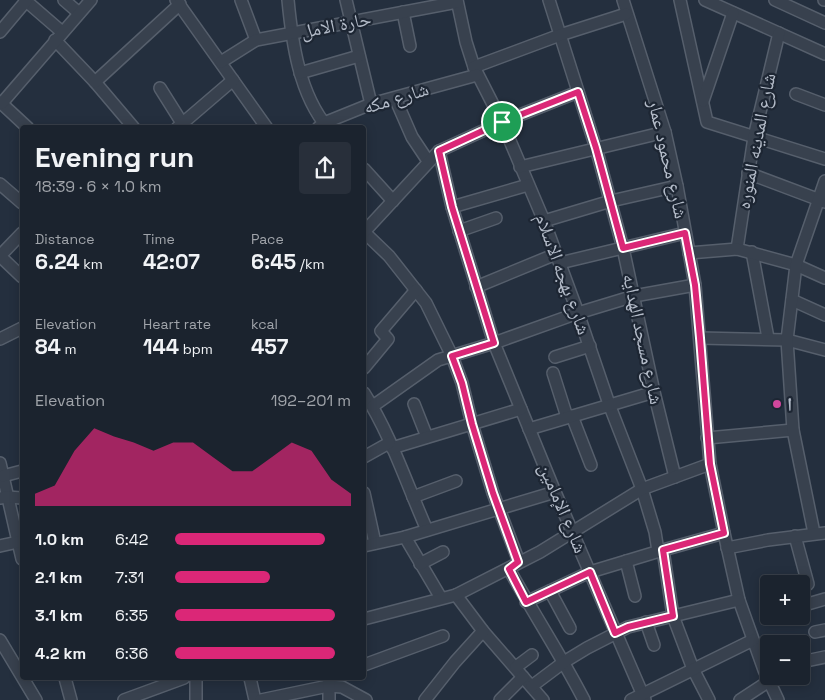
<!DOCTYPE html>
<html lang="en">
<head>
<meta charset="utf-8">
<style>
  body { margin:0; font-family:"Space Grotesk","Noto Naskh Arabic",sans-serif; background:#282f3a; color:#f1f3f6; height:100vh; display:flex; flex-direction:column; font-size:19px; white-space:nowrap }
  * { box-sizing:border-box; margin:0 }
  p { font-size:16px; color:#a0a4aa }
  .icon { flex:none; width:28px; height:28px; fill:none; stroke:currentColor; stroke-width:2; stroke-linecap:round; stroke-linejoin:round }
  .map { position:relative; flex:1; overflow:hidden }
  .side { position:absolute; left:20px; top:125px; width:346px; height:555px; display:flex; flex-direction:column; background:#1b232e; border-radius:5px; box-shadow:0 2px 12px #0003,0 0 0 1px #39404a }
  .side>* { flex:none }
  .buttons { position:absolute; left:760px; top:575px; display:grid; gap:10px }
  .buttons a { display:grid; place-items:center; width:50px; height:50px; border-radius:5px; background:#1b232e; box-shadow:0 2px 12px #0003,0 0 0 1px #39404a; font-size:25px }
  .pin { position:absolute; display:grid; place-items:center; width:42px; height:42px; color:#fff; margin:-21px; border:2px solid #fff; border-radius:50%; box-shadow:0 1px 5px #0007 }
  .round { display:grid; place-items:center; flex:none; width:52px; height:52px; border-radius:5px; background:#282f3a }
  .headline { display:flex; align-items:center; justify-content:space-between; height:85px; padding:0 15px }
  h1 { font-size:28px; font-weight:800; line-height:38px }
  .stats { display:grid; grid-template-columns:repeat(3,1fr); gap:8px; height:85px; padding:5px 15px }
  .stats div { display:grid; align-content:center }
  .stats b { font-size:21px; font-weight:800 }
  .stats small { font-size:14px; font-weight:400 }
  .stats p { font-size:14px }
  .chart { height:140px; padding:10px 15px }
  .chart p { display:flex; justify-content:space-between }
  .chart svg { width:100%; height:90px; margin-top:5px; fill:#db2777; opacity:.7 }
  ul { padding:0 15px; list-style:none; font-size:16px }
  li { display:grid; grid-template-columns:80px 60px 1fr; align-items:center; height:38px }
  li i { height:12px; border-radius:6px; background:#db2777 }
  .map>svg:first-child { display:block }
  .lines { fill:none; stroke-linecap:round; stroke-linejoin:round }
  .minor-casing { stroke:#565f6c; stroke-width:14 }
  .minor { stroke:#38414e; stroke-width:11 }
  .route-casing { stroke:#fff; stroke-width:10 }
  .route { stroke:#db2777; stroke-width:6 }
  .hotel-dot { fill:#d1479c; stroke:#1d2633; stroke-width:2 }
  .labels { text-anchor:middle; dominant-baseline:central; stroke-width:4.5; stroke-linejoin:round; paint-order:stroke }
  .street-label { font-size:19px; fill:#b4bcc9; stroke:#1d2633 }
  .poi-label { font-size:19px; font-weight:bold; fill:#b4bcc9; stroke:#1d2633; text-anchor:start }
</style>
</head>
<body>
<div class="map">
<svg width="825" height="700" viewBox="0 0 825 700">
  <rect width="100%" height="100%" fill="#242f3e"/>
  <g class="lines">
    <g class="minor-casing">
      <g id="minor">
        <path d="M 25,0 L 62,32"/>
        <path d="M 64,0 L 79,13"/>
        <path d="M 176,0 L 267,128"/>
        <path d="M 241,0 L 256,40"/>
        <path d="M 288,0 C 292,42 299,94 328,128"/>
        <path d="M 346,0 L 371,104"/>
        <path d="M 457,0 L 466,42 L 474,67 L 502,122 L 544,221 L 578,313 L 609,404 L 642,489 L 655,532 L 658,551"/>
        <path d="M 549,0 L 596,148 L 623,248 L 654,392 L 675,477"/>
        <path d="M 623,0 L 665,132 L 677,186 L 695,285 L 710,464 L 724,533 L 739,600 L 764,670 L 778,700"/>
        <path d="M 680,0 L 707,122 L 825,159"/>
        <path d="M 705,0 L 825,54"/>
        <path d="M 775,0 L 825,23"/>
        <path d="M 824,0 L 825,0"/>
        <path d="M 403,12 L 410,46"/>
        <path d="M 0,32 L 26,1"/>
        <path d="M 55,40 L 95,82 L 134,128"/>
        <path d="M 221,62 L 256,40 L 457,2"/>
        <path d="M 474,67 L 560,35 L 626,14"/>
        <path d="M 300,73 L 359,56"/>
        <path d="M 95,82 L 180,4"/>
        <path d="M 160,88 L 182,123"/>
        <path d="M 796,94 L 825,105"/>
        <path d="M 395,98 L 412,137 L 428,161"/>
        <path d="M 703,101 L 733,13"/>
        <path d="M 0,102 L 28,128"/>
        <path d="M 2,103 L 91,0"/>
        <path d="M 177,128 L 233,80"/>
        <path d="M 318,128 L 324,123 L 371,104 L 477,75"/>
        <path d="M 439,151 L 452,207 L 494,343 L 555,492 L 645,700"/>
        <path d="M 520,167 L 665,132"/>
        <path d="M 364,169 L 393,201"/>
        <path d="M 748,173 L 825,202"/>
        <path d="M 0,184 L 22,203"/>
        <path d="M 452,207 L 528,185"/>
        <path d="M 544,221 L 611,201 L 677,186"/>
        <path d="M 459,231 L 496,218"/>
        <path d="M 364,232 L 389,256 L 426,303 L 452,356 L 462,383 L 472,424 L 493,493 L 519,562"/>
        <path d="M 364,232 L 439,151 L 502,122 L 578,92"/>
        <path d="M 22,233 L 0,256 L 22,277"/>
        <path d="M 737,249 L 754,137 L 779,33"/>
        <path d="M 752,252 L 768,338"/>
        <path d="M 689,253 L 737,249 L 796,265 L 825,278"/>
        <path d="M 560,263 L 685,233"/>
        <path d="M 476,287 L 556,254"/>
        <path d="M 792,300 L 825,315"/>
        <path d="M 700,338 L 787,340 L 825,350"/>
        <path d="M 0,339 L 22,328"/>
        <path d="M 555,357 L 590,346"/>
        <path d="M 364,368 L 388,339 L 381,331 L 416,290"/>
        <path d="M 553,373 L 567,417"/>
        <path d="M 364,393 C 391,435 407,485 427,530"/>
        <path d="M 414,404 L 427,437"/>
        <path d="M 373,406 L 438,360 L 494,343 L 578,313 L 634,296 L 695,285"/>
        <path d="M 572,416 L 591,465"/>
        <path d="M 529,429 L 654,392"/>
        <path d="M 707,438 L 793,430"/>
        <path d="M 392,448 L 521,409"/>
        <path d="M 364,457 L 389,443"/>
        <path d="M 0,463 L 22,559"/>
        <path d="M 3,476 L 22,471"/>
        <path d="M 364,493 L 375,543"/>
        <path d="M 413,497 L 456,481"/>
        <path d="M 0,498 L 7,497 L 22,498"/>
        <path d="M 814,533 L 793,430 L 787,340 L 796,265 L 825,181"/>
        <path d="M 795,536 L 808,584"/>
        <path d="M 405,537 L 441,598"/>
        <path d="M 0,546 L 18,542"/>
        <path d="M 364,546 L 405,537 L 555,492"/>
        <path d="M 727,548 L 768,540 L 825,533"/>
        <path d="M 663,550 L 673,616 L 693,669 L 709,700"/>
        <path d="M 626,561 L 635,596"/>
        <path d="M 420,564 L 443,552"/>
        <path d="M 509,569 C 533,613 561,655 584,700"/>
        <path d="M 550,591 L 570,628"/>
        <path d="M 456,595 L 483,631 L 543,700"/>
        <path d="M 526,602 L 590,572 L 663,550 L 724,533"/>
        <path d="M 801,606 L 825,599"/>
        <path d="M 364,619 L 456,595 L 540,552 L 642,489 L 710,464"/>
        <path d="M 646,622 L 654,645"/>
        <path d="M 815,632 L 825,630"/>
        <path d="M 0,640 L 36,700"/>
        <path d="M 801,662 L 825,657"/>
        <path d="M 364,665 L 443,636"/>
        <path d="M 516,667 L 532,655"/>
        <path d="M 65,678 L 71,700"/>
        <path d="M 196,678 L 196,700"/>
        <path d="M 250,678 L 255,700"/>
        <path d="M 532,686 L 564,662 L 587,648 L 628,627 L 739,600"/>
        <path d="M 124,700 L 184,678"/>
        <path d="M 261,700 L 328,686 L 342,687 L 366,700"/>
        <path d="M 329,700 L 329,678"/>
        <path d="M 425,700 L 455,662 L 483,631"/>
        <path d="M 500,700 L 523,677"/>
        <path d="M 631,700 L 753,640"/>
        <path d="M 740,700 L 769,681"/>
      </g>
    </g>
    <use href="#minor" class="minor"/>
  </g>
  <g class="lines">
    <g class="route-casing">
      <path id="route" d="M 578,92 L 596,148 L 623,248 L 685,233 L 695,285 L 700,338 L 710,464 L 724,533 L 663,550 L 673,616 L 628,627 L 615,633 L 590,572 L 526,602 L 509,569 L 518,562 L 493,493 L 472,424 L 462,383 L 452,356 L 494,343 L 452,207 L 439,151 L 502,122 Z"/>
    </g>
    <use href="#route" class="route"/>
  </g>
  <circle class="hotel-dot" cx="777" cy="404" r="5"/>
  <g class="labels">
    <g class="street-label">
      <text transform="translate(336 25) rotate(-11)">حارة الامل</text>
      <text transform="translate(396 98) rotate(-17)">شارع مكه</text>
      <text transform="translate(756 141) rotate(-79)">شارع المدينه المنوره</text>
      <text transform="translate(668 159) rotate(77)">شارع محمود عمار</text>
      <text transform="translate(563 274) rotate(70)">شارع بهجه الاسلام</text>
      <text transform="translate(643 339) rotate(78)">شارع مسجد الهدايه</text>
      <text transform="translate(563 508) rotate(67)">شارع الإمامين</text>
    </g>
    <g class="poi-label">
      <text x="787" y="404">ا</text>
    </g>
  </g>
</svg>
<div class="buttons">
<a>+</a>
<a>−</a>
</div>
<div class="pin" style="left:502px;top:122px;background:#1e9e55"><svg class="icon" aria-label="arrive" viewBox="0 0 24 24"><path d="M6 21V4h12l-3 4 3 4H6"/></svg></div>
<section class="side">
<div class="headline"><div><h1>Evening run</h1><p>18:39 · 6 × 1.0 km</p></div><a class="round"><svg class="icon" aria-label="share" viewBox="0 0 24 24"><path d="M12 15V3M7 8l5-5 5 5M5 13v7h14v-7"/></svg></a></div>
<div class="stats">
<div><p>Distance</p><b>6.24<small> km</small></b></div>
<div><p>Time</p><b>42:07</b></div>
<div><p>Pace</p><b>6:45<small> /km</small></b></div>
</div>
<div class="stats">
<div><p>Elevation</p><b>84<small> m</small></b></div>
<div><p>Heart rate</p><b>144<small> bpm</small></b></div>
<div><p>kcal</p><b>457</b></div>
</div>
<div class="chart"><p><span>Elevation</span>192–201 m</p>
<svg viewBox="0 0 160 44" preserveAspectRatio="none"><path d="M0 44V38L10 34L20 17L30 6L40 10L50 13L60 17L70 13L80 13L90 20L100 27L110 27L120 20L130 13L140 17L150 31L160 38V44z"/></svg>
</div>
<ul>
<li><b>1.0 km</b>6:42<i style="width:85%"></i></li>
<li><b>2.1 km</b>7:31<i style="width:54%"></i></li>
<li><b>3.1 km</b>6:35<i style="width:91%"></i></li>
<li><b>4.2 km</b>6:36<i style="width:91%"></i></li>
</ul>
</section>
</div>
</body>
</html>
